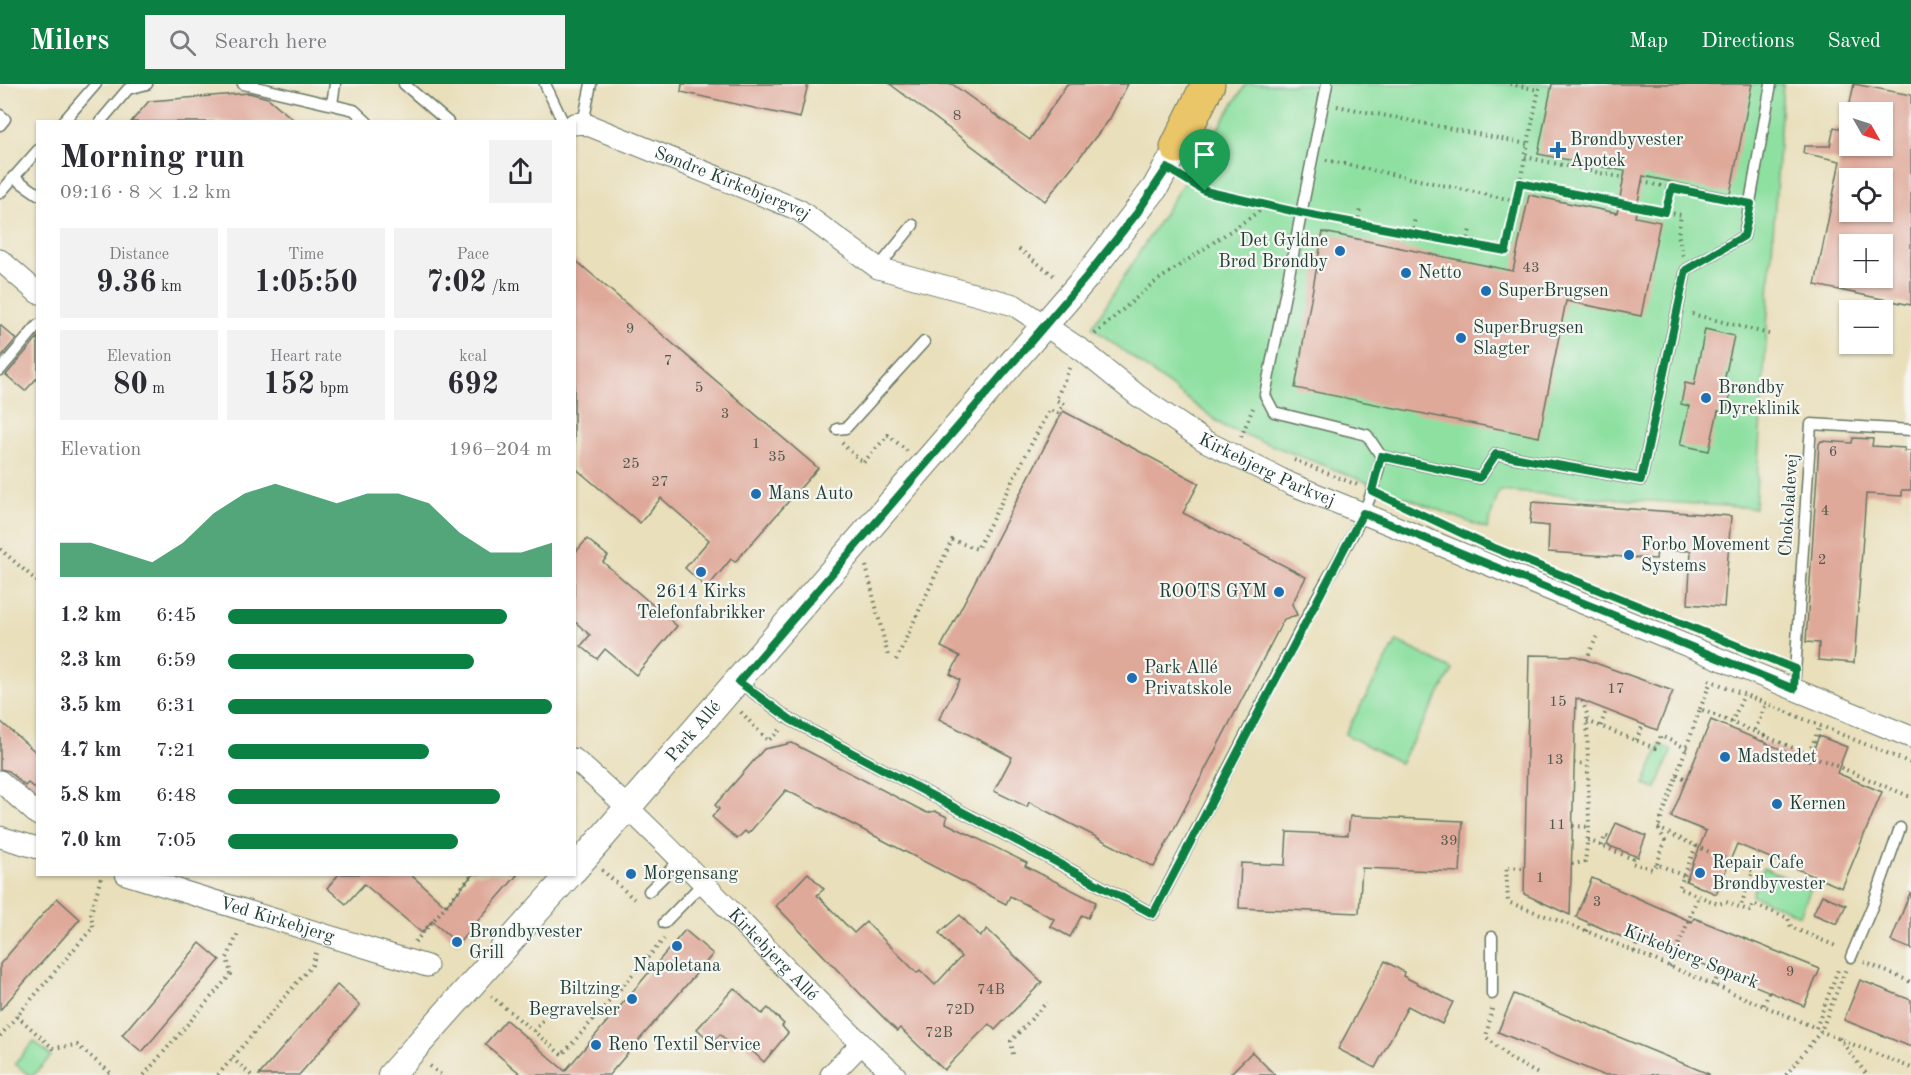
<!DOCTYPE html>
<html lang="en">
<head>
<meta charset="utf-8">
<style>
  body { margin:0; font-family:"Old Standard TT",serif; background:#f2f2f3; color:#2b2b33; height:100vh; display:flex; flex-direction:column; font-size:22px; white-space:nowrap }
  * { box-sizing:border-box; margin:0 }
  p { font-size:20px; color:#7c7c81 }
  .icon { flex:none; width:33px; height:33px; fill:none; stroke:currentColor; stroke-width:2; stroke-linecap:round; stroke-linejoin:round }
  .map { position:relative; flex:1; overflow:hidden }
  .drawer { position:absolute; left:36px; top:36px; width:540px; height:756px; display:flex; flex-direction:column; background:#fff; border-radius:0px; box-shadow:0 2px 4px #0004 }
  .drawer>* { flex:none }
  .needle { width:39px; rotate:129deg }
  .fabs { position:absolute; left:1839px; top:18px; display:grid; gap:12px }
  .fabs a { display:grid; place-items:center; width:54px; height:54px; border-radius:0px; background:#fff; box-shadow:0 2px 4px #0004; font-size:30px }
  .pin { position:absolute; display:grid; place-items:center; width:51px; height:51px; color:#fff; margin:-62px -26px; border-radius:50% 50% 50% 0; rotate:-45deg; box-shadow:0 0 6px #0007 }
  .pin .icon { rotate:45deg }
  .round { display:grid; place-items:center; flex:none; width:63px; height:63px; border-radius:0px; background:#f2f2f3 }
  .head { display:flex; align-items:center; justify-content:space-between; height:102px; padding:0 24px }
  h1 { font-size:33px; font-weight:700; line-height:45px }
  .figures { display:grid; grid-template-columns:repeat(3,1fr); gap:9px; height:102px; padding:6px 24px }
  .figures div { display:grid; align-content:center; border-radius:0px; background:#f2f2f3; text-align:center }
  .figures b { font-size:30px; font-weight:700 }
  .figures small { font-size:16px; font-weight:400 }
  .figures p { font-size:16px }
  .chart { height:168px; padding:12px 24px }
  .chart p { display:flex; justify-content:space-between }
  .chart svg { width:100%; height:108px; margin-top:6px; fill:#0b8043; opacity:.7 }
  ul { padding:0 24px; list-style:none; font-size:20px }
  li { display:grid; grid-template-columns:96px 72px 1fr; align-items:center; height:45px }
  li i { height:15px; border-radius:8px; background:#0b8043 }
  header { display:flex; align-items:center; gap:36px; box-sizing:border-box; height:84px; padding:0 30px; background:#0b8043; color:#fff }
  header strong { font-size:28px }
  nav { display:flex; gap:33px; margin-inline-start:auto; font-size:21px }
  .search { width:420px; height:54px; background:#f2f2f3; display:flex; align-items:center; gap:15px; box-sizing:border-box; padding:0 21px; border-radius:0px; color:#7c7c81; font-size:22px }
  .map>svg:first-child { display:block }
  .green { fill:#8ee0a1; stroke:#568e6a; stroke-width:1.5 }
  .building { fill:#dfa99a; fill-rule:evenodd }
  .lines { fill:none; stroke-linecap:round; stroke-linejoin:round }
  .service-casing { stroke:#667663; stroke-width:13 }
  .minor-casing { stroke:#667663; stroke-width:23 }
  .tertiary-casing { stroke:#667663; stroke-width:28 }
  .primary-casing { stroke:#667663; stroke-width:35 }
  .path { stroke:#667663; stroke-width:4; stroke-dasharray:1.5 4.5; stroke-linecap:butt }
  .service { stroke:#fff; stroke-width:10 }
  .minor { stroke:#fff; stroke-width:21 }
  .tertiary { stroke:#fff; stroke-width:26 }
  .primary { stroke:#eac669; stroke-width:33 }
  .route-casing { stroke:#fff; stroke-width:12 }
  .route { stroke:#0b8043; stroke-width:8 }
  .poi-dot { fill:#1f6fb2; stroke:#f6f6f2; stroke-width:2 }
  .labels { text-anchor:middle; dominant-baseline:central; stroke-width:4.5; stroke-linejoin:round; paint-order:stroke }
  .number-label { font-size:15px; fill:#4f584e }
  .poi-label { font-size:18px; fill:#1f3d34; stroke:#f6f6f2; text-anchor:start }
  .street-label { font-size:18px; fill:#1f3d34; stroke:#f6f6f2 }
</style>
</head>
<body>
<header>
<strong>Milers</strong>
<div class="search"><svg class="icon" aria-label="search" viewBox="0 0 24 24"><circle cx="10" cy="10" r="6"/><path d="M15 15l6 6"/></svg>Search here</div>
<nav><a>Map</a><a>Directions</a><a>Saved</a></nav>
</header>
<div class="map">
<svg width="1911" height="991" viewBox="0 0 1911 991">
  <rect width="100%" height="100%" fill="#f6f6f2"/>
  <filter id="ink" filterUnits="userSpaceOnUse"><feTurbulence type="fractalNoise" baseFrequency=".0167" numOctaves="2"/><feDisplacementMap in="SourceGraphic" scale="12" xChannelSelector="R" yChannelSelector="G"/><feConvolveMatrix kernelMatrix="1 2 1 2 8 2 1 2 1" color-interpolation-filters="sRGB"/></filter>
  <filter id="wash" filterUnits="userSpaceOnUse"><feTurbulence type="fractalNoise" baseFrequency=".008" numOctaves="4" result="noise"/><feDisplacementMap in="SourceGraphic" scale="24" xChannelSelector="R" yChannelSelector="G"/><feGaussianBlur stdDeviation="1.35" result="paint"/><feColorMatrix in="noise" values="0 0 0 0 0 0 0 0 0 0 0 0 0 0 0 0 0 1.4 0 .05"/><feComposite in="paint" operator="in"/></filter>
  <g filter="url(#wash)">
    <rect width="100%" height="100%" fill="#e9dfbb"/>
    <g class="green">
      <path d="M 1246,0 L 1783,0 L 1755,424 L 1499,407 L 1487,445 L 1225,343 L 1092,243 Z"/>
      <path d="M 1397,557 L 1453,586 L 1400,679 L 1345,650 Z"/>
      <path d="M 1660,661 L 1672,666 L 1656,705 L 1644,701 Z"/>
      <path d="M 1763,784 L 1811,804 L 1800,831 L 1752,811 Z"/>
      <path d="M 34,957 L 51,972 L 34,991 L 29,991 L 15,980 Z"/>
    </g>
    <g id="blocks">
      <g class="building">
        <path d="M 682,0 L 808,0 L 800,34 L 681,8 Z"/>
        <path d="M 890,0 L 952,0 L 1030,56 L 1067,0 L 1128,0 L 1109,36 L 1045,117 Z"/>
        <path d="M 1552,0 L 1752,0 L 1730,110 L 1643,92 L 1635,133 L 1660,138 L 1641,232 L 1566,217 L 1539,353 L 1295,304 L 1323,148 L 1513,187 L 1529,111 L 1617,129 L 1625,87 L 1538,70 Z"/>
        <path d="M 1854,0 L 1911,11 L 1911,221 L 1815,201 L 1840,77 L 1803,69 L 1804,62 L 1830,62 L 1834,43 L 1850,46 L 1850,62 L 1882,62 L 1882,28 L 1848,28 ZM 1850,94 L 1882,94 L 1882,128 L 1850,128 ZM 1850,160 L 1882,160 L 1882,194 L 1850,194 Z"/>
        <path d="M 249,9 L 268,14 L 296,38 L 131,38 L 149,17 Z"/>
        <path d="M 574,175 L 818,384 L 735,478 L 731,475 L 707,504 L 685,484 L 709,456 L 661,414 L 640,439 L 574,383 Z"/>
        <path d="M 0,241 L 16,255 L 0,274 Z"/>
        <path d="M 1705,245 L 1734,252 L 1722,307 L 1731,309 L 1726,329 L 1718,327 L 1709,367 L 1680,361 L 1689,322 L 1681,320 L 1685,299 L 1694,301 Z"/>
        <path d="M 38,253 L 38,293 L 25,307 L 6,291 Z"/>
        <path d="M 1063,327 L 1199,399 L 1183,429 L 1306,493 L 1292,520 L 1297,531 L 1284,535 L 1154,783 L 1029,718 L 1027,723 L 994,707 L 1012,673 L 939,635 L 960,596 L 950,590 L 960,572 L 941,563 Z"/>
        <path d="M 1853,354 L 1873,355 L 1872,362 L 1905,364 L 1904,367 L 1911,367 L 1911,406 L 1902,406 L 1902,412 L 1866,410 L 1854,579 L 1818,576 L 1819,559 L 1806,558 L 1819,360 L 1821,357 L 1852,359 Z"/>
        <path d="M 1532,418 L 1731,432 L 1724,523 L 1688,520 L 1691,467 L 1657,466 L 1656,475 L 1548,468 L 1549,442 L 1530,440 Z"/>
        <path d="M 587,455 L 608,472 L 603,478 L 677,542 L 636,591 L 605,565 L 597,575 L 581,562 L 590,551 L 574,537 L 574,470 Z"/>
        <path d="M 1529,571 L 1576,572 L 1673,607 L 1657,646 L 1576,614 L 1570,831 L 1524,810 Z"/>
        <path d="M 1711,636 L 1809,677 L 1819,652 L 1847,663 L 1837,689 L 1882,708 L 1842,804 L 1737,760 L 1716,810 L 1686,797 L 1706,747 L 1671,733 Z"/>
        <path d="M 0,637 L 38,670 L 38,707 L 28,699 L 25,702 L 9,687 L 0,685 Z"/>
        <path d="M 792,659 L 927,729 L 935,727 L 947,733 L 946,739 L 1027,779 L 1025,782 L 1096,818 L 1088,834 L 1082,831 L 1070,853 L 1050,842 L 1054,835 L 1010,812 L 1006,820 L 786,706 L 748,750 L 745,747 L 737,755 L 712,733 L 719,725 L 715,721 L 764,665 Z"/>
        <path d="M 1350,732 L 1463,737 L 1460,788 L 1362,784 L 1359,829 L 1239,824 L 1241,779 L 1285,781 L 1287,748 L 1348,751 Z"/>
        <path d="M 1616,739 L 1646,752 L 1638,773 L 1607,761 Z"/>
        <path d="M 808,789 L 824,805 L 817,811 L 854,849 L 866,838 L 917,889 L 920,886 L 935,901 L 961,873 L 939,849 L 960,831 L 980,853 L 987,845 L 1042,898 L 995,946 L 989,940 L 944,986 L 900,944 L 897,947 L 870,920 L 776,822 Z"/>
        <path d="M 339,790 L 410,790 L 446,822 L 473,790 L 518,790 L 458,860 L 432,837 L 422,849 L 364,800 L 346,820 L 327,804 Z"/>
        <path d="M 1592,794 L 1692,838 L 1694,834 L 1820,885 L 1804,922 L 1669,866 L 1666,872 L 1576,833 Z"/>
        <path d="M 1910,809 L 1911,809 L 1911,865 L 1891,857 Z"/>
        <path d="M 1822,811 L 1846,821 L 1837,840 L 1813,830 Z"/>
        <path d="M 57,814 L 80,835 L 0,926 L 0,880 Z"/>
        <path d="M 685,846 L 713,870 L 609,991 L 522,991 L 485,960 L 506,936 L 565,987 Z"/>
        <path d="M 200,859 L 220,876 L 142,968 L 122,951 Z"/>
        <path d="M 1385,877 L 1404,888 L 1403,892 L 1453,918 L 1442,940 L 1408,922 L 1375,984 L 1338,965 Z"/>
        <path d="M 1860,896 L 1911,916 L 1911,963 L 1844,936 Z"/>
        <path d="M 337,901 L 360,921 L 299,991 L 259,991 Z"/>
        <path d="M 734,904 L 762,930 L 768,924 L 784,940 L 782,942 L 788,949 L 764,978 L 740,956 L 733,964 L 720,950 L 712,959 L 697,945 Z"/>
        <path d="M 1514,910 L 1709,990 L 1709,991 L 1603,991 L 1498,948 Z"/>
        <path d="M 1252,968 L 1275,991 L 1229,991 Z"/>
      </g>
    </g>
  </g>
  <g filter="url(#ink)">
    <use href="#blocks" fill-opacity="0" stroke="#667663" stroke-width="1.5"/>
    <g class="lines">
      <g class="service-casing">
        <g id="service">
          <path d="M 243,0 L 354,26 L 367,38"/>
          <path d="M 404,0 L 448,38"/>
          <path d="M 545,0 L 563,38"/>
          <path d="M 332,20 L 335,0"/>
          <path d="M 0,31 L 5,35 L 0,41"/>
          <path d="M 63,38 L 96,0"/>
          <path d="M 100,38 L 128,5 L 147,0"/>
          <path d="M 583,39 L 591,0"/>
          <path d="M 13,93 L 38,110"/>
          <path d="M 0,109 L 38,66"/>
          <path d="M 878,184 L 913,141"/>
          <path d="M 0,286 L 38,241"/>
          <path d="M 837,345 L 846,344 L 924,258"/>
          <path d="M 1381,372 L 1480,394 L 1496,370 L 1641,396 L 1686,186 L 1744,152 L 1771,0"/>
          <path d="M 739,598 L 791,636 L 1153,830 C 1206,727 1260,624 1313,521 C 1338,473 1373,427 1381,372 L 1367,351 L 1274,328 L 1265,311 L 1327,0"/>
          <path d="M 1794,605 L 1811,340 L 1911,346"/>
          <path d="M 649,807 L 680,776"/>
          <path d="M 664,839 L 703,799"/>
          <path d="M 1492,853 L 1492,910"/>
          <path d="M 1851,873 L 1874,818 L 1900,744"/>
        </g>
      </g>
      <g class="minor-casing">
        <g id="minor">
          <path id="s1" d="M 574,40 L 583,39 L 799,126 L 878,184 L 1014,221 L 1083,267 L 1137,311 L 1205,357 L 1291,400 L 1911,653"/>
          <path d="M 0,176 L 38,209"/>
          <path id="s2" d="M 574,675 C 688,773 783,890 895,991"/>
          <path d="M 0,697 L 38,731"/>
          <path d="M 0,753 L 38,764"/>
          <path id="s3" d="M 126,790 L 427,882"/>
          <path d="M 831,991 L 861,960"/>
        </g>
      </g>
      <g class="tertiary-casing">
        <g id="tertiary">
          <path id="s4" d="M 574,786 L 1087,192 L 1155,104 L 1187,47"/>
          <path d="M 391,991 L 570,790"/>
        </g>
      </g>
      <g class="primary-casing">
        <path id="primary" d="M 1177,63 L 1208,0"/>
      </g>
      <g class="path">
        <path d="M 1510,0 L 1538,6"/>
        <path d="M 1337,22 L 1527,60"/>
        <path d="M 1525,73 L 1624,94"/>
        <path d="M 1326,76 L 1516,117"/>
        <path d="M 1185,95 L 1205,107 L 1286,126"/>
        <path d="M 1642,98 L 1735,117"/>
        <path d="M 1520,99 L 1681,131 L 1678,150 L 1683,172"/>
        <path d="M 1665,128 L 1672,104"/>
        <path d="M 1314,132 L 1506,167 L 1540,0"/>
        <path d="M 1358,140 L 1360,123"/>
        <path d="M 1412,150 L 1415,134"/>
        <path d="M 1467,160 L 1470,145"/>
        <path d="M 1019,165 L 1057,194"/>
        <path d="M 1692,230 L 1773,251"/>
        <path d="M 1095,250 L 1151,201 L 1267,122"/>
        <path d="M 1241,353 L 1253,324"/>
        <path d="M 842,359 L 863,379 L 888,351 L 907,367"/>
        <path d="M 1294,376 L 1360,402"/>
        <path d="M 0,465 L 38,498"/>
        <path d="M 866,482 L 888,572"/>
        <path d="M 896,576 L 952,456 L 977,465 L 1049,326 L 1058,329 L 1064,320 L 1056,316 L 1070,282"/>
        <path d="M 1586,576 L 1598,550"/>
        <path d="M 1709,596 L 1911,679"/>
        <path d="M 1700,625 L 1711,597"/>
        <path d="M 741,628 L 768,657 L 780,646"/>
        <path d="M 1587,637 L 1655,664 L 1661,652 L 1688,665"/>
        <path d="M 1601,642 L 1606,626"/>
        <path d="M 1729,644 L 1744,611"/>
        <path d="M 1755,646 L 1766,620"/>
        <path d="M 1636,656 L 1643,641"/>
        <path d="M 1763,658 L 1765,650"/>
        <path d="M 1809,669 L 1820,642"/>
        <path d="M 1574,679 L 1586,680"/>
        <path d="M 1677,691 L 1686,695"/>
        <path d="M 1573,742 L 1589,743"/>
        <path d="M 1658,744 L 1696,762 L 1679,804 L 1718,820 L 1726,818 L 1750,827 L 1753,820 L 1788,834 L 1791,843 L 1838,863"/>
        <path d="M 1588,756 L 1633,775 L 1632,779 L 1652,785 L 1657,780 L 1684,792"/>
        <path d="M 1602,762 L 1605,752 L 1610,754"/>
        <path d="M 1696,762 L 1753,787 L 1740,824"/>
        <path d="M 1572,780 L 1585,778 L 1589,743 L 1587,630 L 1582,616"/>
        <path d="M 1657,780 L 1665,757 L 1658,744 L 1700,625 L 1911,713"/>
        <path d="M 1522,784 L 1506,783 L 1508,818 L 1586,847 L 1816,944 L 1839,883"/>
        <path d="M 602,786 L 634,815"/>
        <path d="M 1586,847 L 1590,839"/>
        <path d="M 415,858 L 473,790"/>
        <path d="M 1634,868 L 1637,859"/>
        <path d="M 1864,878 L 1911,898"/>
        <path d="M 1670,883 L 1698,812"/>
        <path d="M 1714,902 L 1719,887"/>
        <path d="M 491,912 L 562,971 L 664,855"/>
        <path d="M 1764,921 L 1769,908"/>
        <path d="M 1492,925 L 1486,953 L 1511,975 L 1540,991"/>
        <path d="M 17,932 L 53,964 L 77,961 L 113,991"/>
        <path d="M 534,947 L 544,935"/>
        <path d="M 1820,947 L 1911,984"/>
        <path d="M 0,952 L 93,843 L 91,829 L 102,790"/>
        <path d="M 1839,954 L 1867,991"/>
        <path d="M 1013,970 L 1011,957 L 1047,918"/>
        <path d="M 232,974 L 251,991"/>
        <path d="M 430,982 L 441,991"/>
        <path d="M 144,991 L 231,890 L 227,874 L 239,847"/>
        <path d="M 218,991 L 312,881 L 316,869"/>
        <path d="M 1786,991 L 1821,947 L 1846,885"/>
      </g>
      <use href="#service" class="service"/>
      <use href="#minor" class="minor"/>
      <use href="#tertiary" class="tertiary"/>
      <use href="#primary" class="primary"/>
    </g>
  </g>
  <g class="lines" filter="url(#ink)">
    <g class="route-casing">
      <path id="route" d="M 1167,84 L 1205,107 L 1301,129 L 1506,167 L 1520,99 L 1665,128 L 1672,104 L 1751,120 L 1744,152 L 1686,186 L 1641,396 L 1496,370 L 1480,394 L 1381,372 L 1372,407 L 1482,459 L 1795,585 L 1794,605 L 1363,429 L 1153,830 L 791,636 L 739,598 L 1087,192 L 1137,129 Z"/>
    </g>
    <use href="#route" class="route"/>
  </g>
  <g class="poi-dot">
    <path d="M1555 57h6v6h6v6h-6v6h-6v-6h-6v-6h6z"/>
    <circle cx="1340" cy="167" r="6"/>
    <circle cx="1406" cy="189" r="6"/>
    <circle cx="1486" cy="207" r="6"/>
    <circle cx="1461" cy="254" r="6"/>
    <circle cx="1706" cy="314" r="6"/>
    <circle cx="756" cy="410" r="6"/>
    <circle cx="1629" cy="471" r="6"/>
    <circle cx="701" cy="488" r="6"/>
    <circle cx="1279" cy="508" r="6"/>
    <circle cx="1132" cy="594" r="6"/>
    <circle cx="1725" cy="673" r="6"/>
    <circle cx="1777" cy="720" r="6"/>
    <circle cx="1700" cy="789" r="6"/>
    <circle cx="631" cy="790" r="6"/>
    <circle cx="457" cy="858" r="6"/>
    <circle cx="677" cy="862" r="6"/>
    <circle cx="632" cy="915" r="6"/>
    <circle cx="596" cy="961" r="6"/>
  </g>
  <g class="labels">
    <g class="number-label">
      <text x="957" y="32">8</text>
      <text x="1531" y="184">43</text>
      <text x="630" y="245">9</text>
      <text x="668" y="277">7</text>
      <text x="699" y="304">5</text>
      <text x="725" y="330">3</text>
      <text x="756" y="360">1</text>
      <text x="1833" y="368">6</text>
      <text x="777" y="373">35</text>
      <text x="631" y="380">25</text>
      <text x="660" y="398">27</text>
      <text x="1825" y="427">4</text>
      <text x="1822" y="476">2</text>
      <text x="1616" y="605">17</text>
      <text x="1558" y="618">15</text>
      <text x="1555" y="676">13</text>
      <text x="1557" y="741">11</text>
      <text x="1449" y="757">39</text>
      <text x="1540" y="794">1</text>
      <text x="1597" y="818">3</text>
      <text x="1790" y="888">9</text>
      <text x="991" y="906">74B</text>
      <text x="960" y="926">72D</text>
      <text x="939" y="949">72B</text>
    </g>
    <g class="poi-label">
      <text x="1570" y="56">Brøndbyvester<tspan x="1570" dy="21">Apotek</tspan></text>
      <text x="1328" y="157" text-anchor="end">Det Gyldne<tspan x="1328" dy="21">Brød Brøndby</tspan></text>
      <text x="1418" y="189">Netto</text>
      <text x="1498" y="207">SuperBrugsen</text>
      <text x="1473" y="244">SuperBrugsen<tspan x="1473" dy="21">Slagter</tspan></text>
      <text x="1718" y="304">Brøndby<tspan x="1718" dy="21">Dyreklinik</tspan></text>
      <text x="768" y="410">Mans Auto</text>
      <text x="1641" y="461">Forbo Movement<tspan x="1641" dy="21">Systems</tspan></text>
      <text x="701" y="508" text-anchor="middle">2614 Kirks<tspan x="701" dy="21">Telefonfabrikker</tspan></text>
      <text x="1267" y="508" text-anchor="end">ROOTS GYM</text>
      <text x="1144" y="584">Park Allé<tspan x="1144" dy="21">Privatskole</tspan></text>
      <text x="1737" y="673">Madstedet</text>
      <text x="1789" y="720">Kernen</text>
      <text x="1712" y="779">Repair Cafe<tspan x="1712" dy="21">Brøndbyvester</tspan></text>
      <text x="643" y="790">Morgensang</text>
      <text x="469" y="848">Brøndbyvester<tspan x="469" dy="21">Grill</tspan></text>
      <text x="677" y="882" text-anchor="middle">Napoletana</text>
      <text x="620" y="905" text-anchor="end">Biltzing<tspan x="620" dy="21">Begravelser</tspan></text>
      <text x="608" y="961">Reno Textil Service</text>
    </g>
    <g class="street-label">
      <text stroke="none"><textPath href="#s1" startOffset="170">Søndre Kirkebjergvej</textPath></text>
      <text stroke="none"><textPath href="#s1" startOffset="784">Kirkebjerg Parkvej</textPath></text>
      <text transform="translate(1789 421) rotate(-86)">Chokoladevej</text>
      <text stroke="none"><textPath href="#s4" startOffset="183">Park Allé</textPath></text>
      <text stroke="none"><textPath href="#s3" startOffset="158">Ved Kirkebjerg</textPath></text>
      <text stroke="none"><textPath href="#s2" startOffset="279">Kirkebjerg Allé</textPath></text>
      <text transform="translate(1691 873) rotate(22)">Kirkebjerg Søpark</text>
    </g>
  </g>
</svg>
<div class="fabs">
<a><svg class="needle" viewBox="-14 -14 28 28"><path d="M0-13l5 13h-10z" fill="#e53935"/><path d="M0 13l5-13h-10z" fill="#7c7c81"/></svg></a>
<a><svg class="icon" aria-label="locate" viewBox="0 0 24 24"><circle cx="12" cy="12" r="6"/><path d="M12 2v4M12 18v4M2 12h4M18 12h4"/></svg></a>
<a>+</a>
<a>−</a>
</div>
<div class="pin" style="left:1205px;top:107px;background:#1e9e55"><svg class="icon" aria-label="arrive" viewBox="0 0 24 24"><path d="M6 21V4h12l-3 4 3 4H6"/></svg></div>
<section class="drawer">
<div class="head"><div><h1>Morning run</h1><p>09:16 · 8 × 1.2 km</p></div><a class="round"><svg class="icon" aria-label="share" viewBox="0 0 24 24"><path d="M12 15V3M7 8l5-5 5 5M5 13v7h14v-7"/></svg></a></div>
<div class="figures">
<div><p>Distance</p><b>9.36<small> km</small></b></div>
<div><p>Time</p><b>1:05:50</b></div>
<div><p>Pace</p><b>7:02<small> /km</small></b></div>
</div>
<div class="figures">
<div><p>Elevation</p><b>80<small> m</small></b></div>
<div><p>Heart rate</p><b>152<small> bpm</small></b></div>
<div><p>kcal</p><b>692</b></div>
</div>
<div class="chart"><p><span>Elevation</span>196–204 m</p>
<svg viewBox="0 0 160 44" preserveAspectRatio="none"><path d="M0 44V30L10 30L20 34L30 38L40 30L50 18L60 10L70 6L80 10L90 14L100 10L110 10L120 14L130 26L140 34L150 34L160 30V44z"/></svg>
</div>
<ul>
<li><b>1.2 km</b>6:45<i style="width:86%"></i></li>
<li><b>2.3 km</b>6:59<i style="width:76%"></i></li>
<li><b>3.5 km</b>6:31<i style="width:100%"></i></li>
<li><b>4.7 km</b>7:21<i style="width:62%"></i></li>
<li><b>5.8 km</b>6:48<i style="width:84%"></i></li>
<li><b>7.0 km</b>7:05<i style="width:71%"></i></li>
</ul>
</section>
</div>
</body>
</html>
